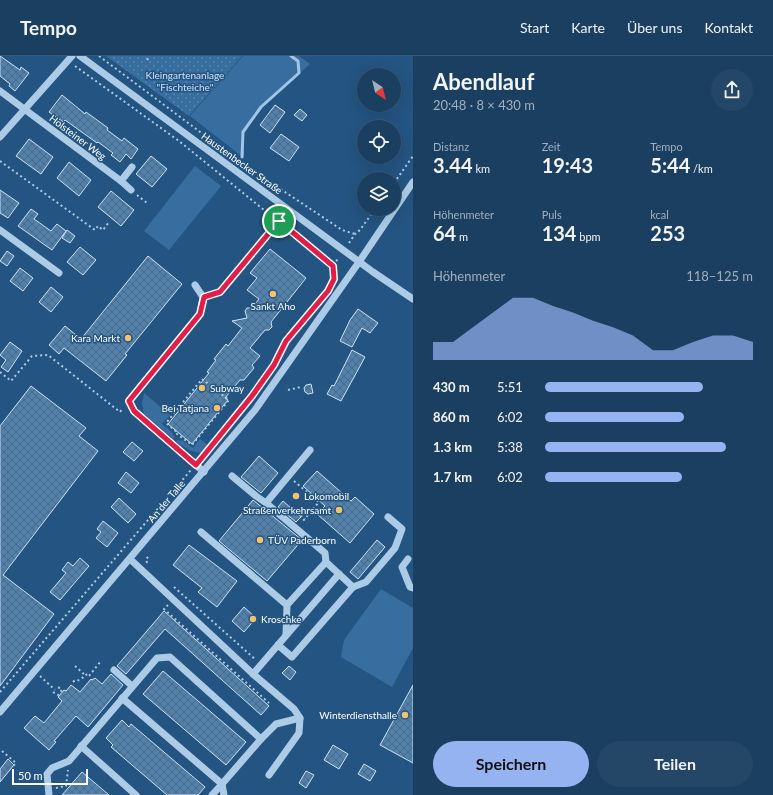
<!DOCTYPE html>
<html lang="de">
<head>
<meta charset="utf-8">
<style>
  body { margin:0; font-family:Lato,sans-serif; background:#244667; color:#f1f3f6; height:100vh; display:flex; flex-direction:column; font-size:15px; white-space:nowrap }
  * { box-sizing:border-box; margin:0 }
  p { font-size:13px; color:#a0afbd }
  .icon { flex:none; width:22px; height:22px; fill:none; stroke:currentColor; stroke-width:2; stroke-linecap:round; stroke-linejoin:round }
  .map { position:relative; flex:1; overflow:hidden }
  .details { display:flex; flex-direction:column; background:#1b3f61; width:360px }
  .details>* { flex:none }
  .needle { width:26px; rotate:145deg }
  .buttons { position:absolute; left:357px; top:12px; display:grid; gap:8px }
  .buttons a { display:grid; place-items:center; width:44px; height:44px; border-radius:50%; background:#1b3f61; box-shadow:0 4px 16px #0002,0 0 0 1px #395876; font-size:20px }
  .scale { position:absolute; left:12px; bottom:10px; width:76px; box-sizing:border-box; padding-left:4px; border:2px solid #fff; border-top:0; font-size:11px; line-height:14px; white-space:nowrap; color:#fff; -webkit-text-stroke:3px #245481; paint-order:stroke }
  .pin { position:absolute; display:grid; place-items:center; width:34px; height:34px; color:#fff; margin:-17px; border:2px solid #fff; border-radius:50%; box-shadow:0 1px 4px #0007 }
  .round { display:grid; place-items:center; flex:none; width:42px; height:42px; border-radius:21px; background:#244667 }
  .head { display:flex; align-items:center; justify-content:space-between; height:68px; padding:0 20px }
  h1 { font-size:22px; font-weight:700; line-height:30px }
  .figures { display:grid; grid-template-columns:repeat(3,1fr); gap:6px; height:68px; padding:4px 20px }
  .figures div { display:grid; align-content:center }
  .figures b { font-size:20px; font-weight:700 }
  .figures small { font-size:11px; font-weight:400 }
  .figures p { font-size:11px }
  .chart { height:112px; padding:8px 20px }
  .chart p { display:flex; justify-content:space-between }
  .chart svg { width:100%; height:72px; margin-top:4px; fill:#95b2f1; opacity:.7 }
  .primary-button { display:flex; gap:8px; margin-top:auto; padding:8px 20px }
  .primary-button a { flex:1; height:46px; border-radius:24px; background:#95b2f1; color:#111; font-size:16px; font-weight:700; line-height:46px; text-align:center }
  .primary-button a+a { background:#244667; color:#f1f3f6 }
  ul { padding:0 20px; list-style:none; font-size:13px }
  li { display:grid; grid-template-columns:64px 48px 1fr; align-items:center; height:30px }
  li i { height:10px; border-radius:5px; background:#95b2f1 }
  header { display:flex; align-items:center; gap:24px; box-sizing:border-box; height:56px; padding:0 20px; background:#1b3f61; border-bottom:1px solid #395876 }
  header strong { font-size:19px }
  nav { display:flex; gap:22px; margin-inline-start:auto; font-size:14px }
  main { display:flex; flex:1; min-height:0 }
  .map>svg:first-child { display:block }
  .green { fill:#386e9f }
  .garden { fill:url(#garden-dots) }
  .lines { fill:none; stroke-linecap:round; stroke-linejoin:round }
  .stream { stroke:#9fc6e8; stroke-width:3 }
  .building { fill:url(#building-cross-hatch); stroke:#cfe3f6 }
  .path { stroke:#abcbe7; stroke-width:2; stroke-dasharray:2 3; stroke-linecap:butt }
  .minor { stroke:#abcbe7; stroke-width:7 }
  .route-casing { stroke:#fff; stroke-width:8 }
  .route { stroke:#e11d48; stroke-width:5 }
  .poi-dot { fill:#f2c26f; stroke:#245481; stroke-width:1.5 }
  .labels { text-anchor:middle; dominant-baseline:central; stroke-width:3; stroke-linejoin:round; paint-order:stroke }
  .park-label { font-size:10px; fill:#cfe3f6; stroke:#245481 }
  .street-label { font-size:10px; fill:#fff; stroke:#245481 }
  .poi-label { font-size:10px; fill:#fff; stroke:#245481; text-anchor:end }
</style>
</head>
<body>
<header>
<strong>Tempo</strong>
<nav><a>Start</a><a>Karte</a><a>Über uns</a><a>Kontakt</a></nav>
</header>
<main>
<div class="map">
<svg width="413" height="739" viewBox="0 0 413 739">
  <defs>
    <pattern id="garden-dots" width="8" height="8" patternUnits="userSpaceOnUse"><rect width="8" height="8" fill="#386e9f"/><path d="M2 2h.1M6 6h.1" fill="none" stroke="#5684ad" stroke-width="1.8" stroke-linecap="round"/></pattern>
    <pattern id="building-cross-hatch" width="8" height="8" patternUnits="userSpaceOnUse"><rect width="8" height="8" fill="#5080ac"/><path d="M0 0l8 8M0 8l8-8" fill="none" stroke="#4e6981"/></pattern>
  </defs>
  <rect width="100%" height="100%" fill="#245481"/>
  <g class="green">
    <path d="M 243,0 L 299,0 L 310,8 L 262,52 L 244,77 L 244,102 L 190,60 Z"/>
    <path d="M 195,110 L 221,130 L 169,194 L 144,175 Z"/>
    <path d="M 144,337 L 170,359 L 162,368 L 173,377 L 172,378 L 175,381 L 173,383 L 144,358 L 142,348 Z"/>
    <path d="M 178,383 L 180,385 L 182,384 L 193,392 L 200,383 L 209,390 L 204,396 C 193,399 185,391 176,386 Z"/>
    <path d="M 381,533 L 413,552 L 413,592 L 392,631 L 341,601 L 344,584 Z"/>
  </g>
  <path class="garden" d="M 106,0 L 242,0 L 189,60 Z"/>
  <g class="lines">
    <path class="stream" d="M 242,101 L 243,76 L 261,51 L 299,17 L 298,5 L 291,0"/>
  </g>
  <g class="building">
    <path d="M 0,0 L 20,14 L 21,11 L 29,17 L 15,35 L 9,30 L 10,28 L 0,20 Z"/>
    <path d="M 62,39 L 85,58 L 86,56 L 108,72 L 107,74 L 122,85 L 124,82 L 138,93 L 131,103 L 126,98 L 120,106 L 111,99 L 113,97 L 98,86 L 97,87 L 65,64 L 63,66 L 49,56 Z"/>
    <path d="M 275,49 L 285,56 L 270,77 L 260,69 Z"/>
    <path d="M 300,53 L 307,59 L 302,65 L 294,59 Z"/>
    <path d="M 281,78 L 299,91 L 289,105 L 270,92 Z"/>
    <path d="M 29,83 L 53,101 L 41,118 L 16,100 Z"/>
    <path d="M 151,100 L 167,113 L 152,131 L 136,118 Z"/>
    <path d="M 69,106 L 91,124 L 79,140 L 57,122 Z"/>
    <path d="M 0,134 L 19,147 L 8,162 L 0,157 Z"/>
    <path d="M 111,135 L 134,154 L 121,170 L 98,151 Z"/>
    <path d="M 31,153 L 38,158 L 34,163 L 51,175 L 57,168 L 66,175 L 52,194 L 18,170 Z"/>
    <path d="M 67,174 L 75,180 L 70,187 L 62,182 Z"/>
    <path d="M 80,191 L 96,204 L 83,219 L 67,206 Z"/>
    <path d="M 270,193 L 306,222 L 271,266 L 272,271 L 269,274 L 265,274 L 250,292 L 260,300 L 252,309 L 254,312 L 244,324 L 240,324 L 225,342 L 228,344 L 192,388 L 168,368 L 209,317 L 207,316 L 216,304 L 214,303 L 226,288 L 228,290 L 242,272 L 232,265 L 247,262 L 245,255 L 247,252 L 252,252 L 259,243 L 247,234 L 257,222 L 250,217 Z"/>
    <path d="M 7,195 L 14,200 L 7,210 L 0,205 Z"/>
    <path d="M 148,200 L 182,228 L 125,298 L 127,299 L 106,325 L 64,292 L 59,298 L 49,289 L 65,270 L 81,283 Z"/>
    <path d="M 20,212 L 33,222 L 23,235 L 10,225 Z"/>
    <path d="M 51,231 L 63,241 L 51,256 L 39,246 Z"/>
    <path d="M 358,253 L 378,267 L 370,277 L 362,272 L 352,291 L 340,285 L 350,264 Z"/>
    <path d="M 10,286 L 22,295 L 8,316 L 1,311 L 6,304 L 0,299 Z"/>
    <path d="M 352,294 L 365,301 L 341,345 L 327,338 L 332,329 L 334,330 Z"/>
    <path d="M 311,328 L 313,337 L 308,338 L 305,336 L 304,332 L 306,329 Z"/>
    <path d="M 31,330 L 86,372 L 79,380 L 98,395 L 3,519 L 54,558 L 0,630 L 0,370 Z"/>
    <path d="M 132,386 L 143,395 L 134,405 L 123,396 Z"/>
    <path d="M 259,400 L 278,417 L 261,437 L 241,421 Z"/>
    <path d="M 317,415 L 351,445 L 355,441 L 374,458 L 350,487 L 317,458 L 325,450 L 303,430 Z"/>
    <path d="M 126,416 L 139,427 L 131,437 L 118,427 Z"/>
    <path d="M 119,442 L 136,458 L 128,467 L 111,451 Z"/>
    <path d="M 253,444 L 302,484 L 267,525 L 219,485 Z"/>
    <path d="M 283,445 L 301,461 L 296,466 L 278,451 Z"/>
    <path d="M 103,465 L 118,477 L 107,491 L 96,482 L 101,476 L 97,473 Z"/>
    <path d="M 377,484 L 385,491 L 358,523 L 350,516 Z"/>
    <path d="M 189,489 L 237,525 L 217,551 L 198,536 L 202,532 L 173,509 Z"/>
    <path d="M 80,502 L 89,510 L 60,544 L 50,536 L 66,517 L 62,514 L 68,506 L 73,510 Z"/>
    <path d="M 244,551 L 256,562 L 244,576 L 232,565 Z"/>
    <path d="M 164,555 L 269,650 L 261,659 L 165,573 L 126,618 L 117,610 Z"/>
    <path d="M 289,610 L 296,616 L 290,624 L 282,617 Z"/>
    <path d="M 163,615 L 246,686 L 226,709 L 143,638 Z"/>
    <path d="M 111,618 L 123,629 L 88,671 L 76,660 L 54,685 L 56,686 L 49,694 L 24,672 L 35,660 L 44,667 L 62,645 L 58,641 L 64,634 L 66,635 L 71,629 L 80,636 L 91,623 L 92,624 L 95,622 L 102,628 Z"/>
    <path d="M 413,629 L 413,707 L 380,689 Z"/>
    <path d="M 122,664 L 129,671 L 131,668 L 205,731 L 198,739 L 167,739 L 111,691 L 113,689 L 106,682 Z"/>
    <path d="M 333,689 L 348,698 L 339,713 L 324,704 Z"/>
    <path d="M 8,703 L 14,709 L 0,726 L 0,713 Z"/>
    <path d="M 364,708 L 376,715 L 370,725 L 358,718 Z"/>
    <path d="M 306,715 L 314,719 L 306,732 L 299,727 Z"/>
    <path d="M 82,716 L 109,739 L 62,739 Z"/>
  </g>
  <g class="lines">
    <g class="path">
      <path d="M 99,0 L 240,106 L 342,174 L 355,178"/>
      <path d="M 147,4 L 150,0"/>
      <path d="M 75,10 L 179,85 L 333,210"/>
      <path d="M 0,105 L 95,174 L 98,170 L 103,174 L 109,166"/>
      <path d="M 394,127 L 413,100"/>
      <path d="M 137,139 L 147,147"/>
      <path d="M 349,187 L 355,178 L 360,174 L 375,153"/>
      <path d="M 329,233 L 334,223 L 333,210 L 339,201"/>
      <path d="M 209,239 L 221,236 L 283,160"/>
      <path d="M 0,316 L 11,325 L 32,300 L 48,299 L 120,356 L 123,352"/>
      <path d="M 202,323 L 229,344 L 192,389 L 177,378 L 178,377 L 166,367 Z"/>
      <path d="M 288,334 L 301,331"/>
      <path d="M 200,403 L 252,340 L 274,309 L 285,285 L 325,238"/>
      <path d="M 294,425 L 319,446 L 302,466"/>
      <path d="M 297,456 L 305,463"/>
      <path d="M 147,507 L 146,503 L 149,500"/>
      <path d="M 174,531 L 256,604"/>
      <path d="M 168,549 L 164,553 L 269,647"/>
      <path d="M 75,610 L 85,619"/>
      <path d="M 40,620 L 55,634"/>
      <path d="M 73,626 C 76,623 76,625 80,624 C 83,622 84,619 88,618 L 89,620 L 101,605"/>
      <path d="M 0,636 L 191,414"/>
      <path d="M 53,636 L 58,639 L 62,634 L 58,631"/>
      <path d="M 2,695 L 16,707 L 13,710"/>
      <path d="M 56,732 L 66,730 L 68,714"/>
    </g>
    <g class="minor">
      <path d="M 80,0 L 373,216 L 413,243"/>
      <path d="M 0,35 L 121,125 L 131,134"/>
      <path d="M 0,81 L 72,0"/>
      <path d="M 121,125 L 132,111"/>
      <path d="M 0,174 L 59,217"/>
      <path d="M 195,229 L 203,241 L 200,258 L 129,345 L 134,355 L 204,416"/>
      <path d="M 232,420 L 256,440 L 266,447"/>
      <path d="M 201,476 L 287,549"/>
      <path d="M 130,503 L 253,618 L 294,653 L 300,662 L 299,677 L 269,719"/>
      <path d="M 408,503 L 402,511 L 410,531 L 413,532"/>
      <path d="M 353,531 L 366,526 L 395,492 L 402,473 L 388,461"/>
      <path d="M 286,579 L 287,549 L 326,506"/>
      <path d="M 278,589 L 292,601 L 353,531 L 326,506 L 325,497 L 266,447 L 310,394"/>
      <path d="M 114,614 L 132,630"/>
      <path d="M 253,618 L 339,518"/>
      <path d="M 122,642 L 222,728 L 212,739"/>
      <path d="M 0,656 L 255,354 L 359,206 L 413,126"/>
      <path d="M 261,683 L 276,668 L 300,662"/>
      <path d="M 81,690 L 136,739"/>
      <path d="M 49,739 L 47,718 L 52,712 L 69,705 L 157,602 L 170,601 L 261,683 L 222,728 L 224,739"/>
    </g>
  </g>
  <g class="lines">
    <g class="route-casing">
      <path id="route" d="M 279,165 L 333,210 L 334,223 L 328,235 L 286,285 L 274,309 L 252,340 L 196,409 L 134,355 L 129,345 L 200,258 L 204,241 L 220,236 Z"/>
    </g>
    <use href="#route" class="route"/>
  </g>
  <g class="poi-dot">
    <circle cx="273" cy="238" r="4"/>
    <circle cx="128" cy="282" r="4"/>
    <circle cx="202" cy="332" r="4"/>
    <circle cx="217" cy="352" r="4"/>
    <circle cx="296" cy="440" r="4"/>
    <circle cx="339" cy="454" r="4"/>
    <circle cx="260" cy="484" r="4"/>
    <circle cx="253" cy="563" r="4"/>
    <circle cx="405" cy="659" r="4"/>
  </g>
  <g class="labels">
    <g class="park-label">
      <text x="185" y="19">Kleingartenanlage<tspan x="185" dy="12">"Fischteiche"</tspan></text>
    </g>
    <g class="street-label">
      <text transform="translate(78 81) rotate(37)">Holsteiner Weg</text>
      <text transform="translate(242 107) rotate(36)">Haustenbecker Straße</text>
      <text transform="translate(166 445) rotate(-50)">An der Talle</text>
    </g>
    <g class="poi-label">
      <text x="273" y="250" text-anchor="middle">Sankt Aho</text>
      <text x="120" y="282">Kara Markt</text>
      <text x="210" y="332" text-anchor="start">Subway</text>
      <text x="209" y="352">Bei Tatjana</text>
      <text x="304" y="440" text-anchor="start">Lokomobil</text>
      <text x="331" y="454">Straßenverkehrsamt</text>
      <text x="268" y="484" text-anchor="start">TÜV Paderborn</text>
      <text x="261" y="563" text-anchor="start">Kroschke</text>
      <text x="397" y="659">Winterdiensthalle</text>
    </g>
  </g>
</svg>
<div class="buttons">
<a><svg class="needle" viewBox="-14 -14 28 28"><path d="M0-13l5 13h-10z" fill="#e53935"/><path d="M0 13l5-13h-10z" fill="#a0afbd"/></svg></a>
<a><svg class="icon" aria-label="locate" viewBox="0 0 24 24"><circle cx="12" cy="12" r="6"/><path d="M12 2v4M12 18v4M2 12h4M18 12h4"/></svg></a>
<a><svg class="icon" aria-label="layers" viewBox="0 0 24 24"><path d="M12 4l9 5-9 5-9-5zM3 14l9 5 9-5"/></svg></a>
</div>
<div class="scale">50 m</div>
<div class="pin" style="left:279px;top:165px;background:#1e9e55"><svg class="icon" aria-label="arrive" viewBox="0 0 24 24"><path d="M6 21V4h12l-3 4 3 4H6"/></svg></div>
</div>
<section class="details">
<div class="head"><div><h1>Abendlauf</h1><p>20:48 · 8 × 430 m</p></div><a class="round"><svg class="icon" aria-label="share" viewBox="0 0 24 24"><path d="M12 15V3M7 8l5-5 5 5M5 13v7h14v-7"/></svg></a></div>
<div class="figures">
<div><p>Distanz</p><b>3.44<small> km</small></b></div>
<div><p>Zeit</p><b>19:43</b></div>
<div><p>Tempo</p><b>5:44<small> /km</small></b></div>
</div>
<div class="figures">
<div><p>Höhenmeter</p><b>64<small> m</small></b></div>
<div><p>Puls</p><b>134<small> bpm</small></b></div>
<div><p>kcal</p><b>253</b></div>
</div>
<div class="chart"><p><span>Höhenmeter</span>118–125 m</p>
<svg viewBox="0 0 160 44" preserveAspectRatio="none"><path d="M0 44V33L10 33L20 24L30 15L40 6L50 6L60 11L70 15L80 20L90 24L100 29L110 38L120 38L130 33L140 29L150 29L160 33V44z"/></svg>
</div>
<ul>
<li><b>430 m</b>5:51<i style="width:76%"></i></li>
<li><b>860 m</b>6:02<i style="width:67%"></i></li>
<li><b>1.3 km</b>5:38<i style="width:87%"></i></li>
<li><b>1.7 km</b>6:02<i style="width:66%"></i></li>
</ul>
<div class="primary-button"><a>Speichern</a><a>Teilen</a></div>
</section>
</main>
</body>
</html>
